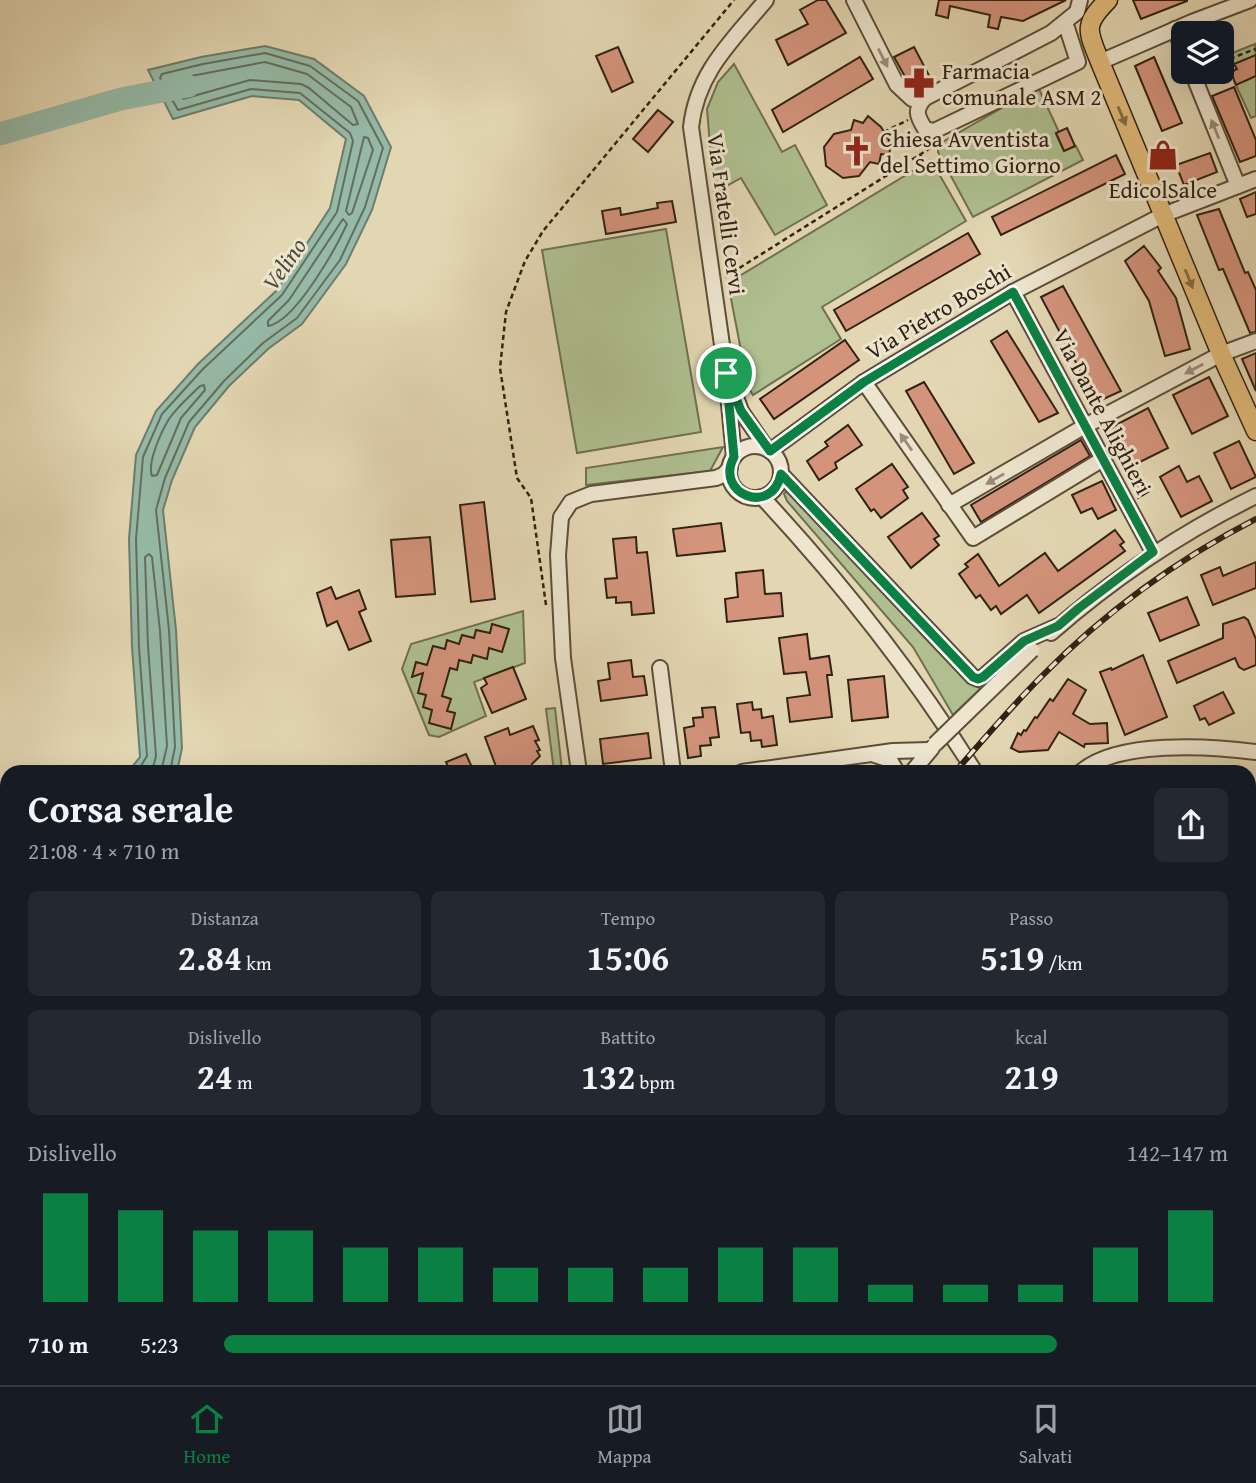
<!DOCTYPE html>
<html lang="it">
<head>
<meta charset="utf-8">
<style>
  body { margin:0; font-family:"Gentium Book Plus",serif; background:#242831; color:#f1f3f6; height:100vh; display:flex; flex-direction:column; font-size:26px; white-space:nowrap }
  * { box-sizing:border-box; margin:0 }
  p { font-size:23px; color:#9ea1a6 }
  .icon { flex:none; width:38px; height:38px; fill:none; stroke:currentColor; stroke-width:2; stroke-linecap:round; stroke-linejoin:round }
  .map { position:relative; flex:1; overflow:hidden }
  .panel { position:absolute; left:0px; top:765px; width:1256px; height:621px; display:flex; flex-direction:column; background:#171b24; border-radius:21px 21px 0 0; box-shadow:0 7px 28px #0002 }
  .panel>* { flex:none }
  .controls { position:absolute; left:1171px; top:21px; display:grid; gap:14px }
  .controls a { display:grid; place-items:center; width:63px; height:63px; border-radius:10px; background:#171b24; box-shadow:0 7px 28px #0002; font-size:35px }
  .pin { position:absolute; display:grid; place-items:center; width:60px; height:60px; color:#fff; margin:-30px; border:4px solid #fff; border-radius:50%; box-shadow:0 2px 7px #0007 }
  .round { display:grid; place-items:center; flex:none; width:74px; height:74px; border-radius:10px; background:#242831 }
  .headline { display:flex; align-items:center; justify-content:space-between; height:119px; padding:0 28px }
  h1 { font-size:38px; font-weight:800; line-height:52px }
  .figures { display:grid; grid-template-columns:repeat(3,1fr); gap:10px; height:119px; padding:7px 28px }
  .figures div { display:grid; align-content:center; border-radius:10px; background:#242831; text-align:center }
  .figures b { font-size:35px; font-weight:800 }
  .figures small { font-size:19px; font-weight:400 }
  .figures p { font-size:19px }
  .chart { height:196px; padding:14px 28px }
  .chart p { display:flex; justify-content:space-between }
  .chart svg { width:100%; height:126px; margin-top:7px; stroke:#0b8043; stroke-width:6 }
  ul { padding:0 28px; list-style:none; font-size:23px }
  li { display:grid; grid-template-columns:112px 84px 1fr; align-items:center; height:52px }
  li i { height:18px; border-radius:9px; background:#0b8043 }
  .tabs { display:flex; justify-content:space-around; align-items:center; height:98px; border-top:2px solid #363941; background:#171b24; font-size:19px; color:#9ea1a6 }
  .tabs a { display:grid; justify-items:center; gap:4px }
  .tabs .on { color:#0b8043 }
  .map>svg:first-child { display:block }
  .green { fill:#afbf90; stroke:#707051; stroke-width:2 }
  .water { fill:#96baa8; stroke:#6d7d6c; stroke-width:2 }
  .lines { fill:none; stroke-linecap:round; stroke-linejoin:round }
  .shore { stroke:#636e5d; stroke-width:2 }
  .river { stroke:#96baa8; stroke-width:23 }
  .building { fill:#d4947c; stroke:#302112; stroke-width:2 }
  .minor-casing { stroke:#5d4e3a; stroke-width:18 }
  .major-casing { stroke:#302112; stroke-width:21 }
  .path { stroke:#302112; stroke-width:2.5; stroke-dasharray:5 3.5; stroke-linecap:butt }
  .minor { stroke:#ede5ce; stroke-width:14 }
  .major { stroke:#e2bc7a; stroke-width:18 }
  .rail-casing { stroke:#302112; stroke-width:6 }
  .rail { stroke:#ede5ce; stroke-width:3.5; stroke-dasharray:10; stroke-linecap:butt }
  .minor-bridge-casing { stroke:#5d4e3a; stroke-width:18; stroke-linecap:butt }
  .minor-bridge { stroke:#ede5ce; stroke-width:14 }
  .oneway { fill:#988d79 }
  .oneway2 { fill:#896e46 }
  .route-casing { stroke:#fff; stroke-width:14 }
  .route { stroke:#0b8043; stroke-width:9 }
  .labels { text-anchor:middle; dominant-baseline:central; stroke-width:6; stroke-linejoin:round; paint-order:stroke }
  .poi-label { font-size:23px; fill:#302112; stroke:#ede5ce; text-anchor:start }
  .street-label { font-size:23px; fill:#302112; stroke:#ede5ce }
  .water-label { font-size:24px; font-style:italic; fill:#4f4f3f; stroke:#ede5ce }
</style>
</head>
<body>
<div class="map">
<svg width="1256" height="1385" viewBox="0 0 1256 1385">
  <rect width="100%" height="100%" fill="#e3d7b3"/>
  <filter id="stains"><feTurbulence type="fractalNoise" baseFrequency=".00286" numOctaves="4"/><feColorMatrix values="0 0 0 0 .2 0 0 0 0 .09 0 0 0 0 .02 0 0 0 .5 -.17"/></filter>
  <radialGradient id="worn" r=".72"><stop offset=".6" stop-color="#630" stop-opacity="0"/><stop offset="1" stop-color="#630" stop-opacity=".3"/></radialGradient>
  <g class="green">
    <path d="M 1255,44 L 1256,55 L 1235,64 L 1237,69 L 1231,72 L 1233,78 L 1228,78 L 1222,57 Z"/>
    <path d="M 734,64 L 782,152 L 795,145 L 827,205 L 775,235 L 741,178 L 714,193 L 707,109 L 718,82 Z"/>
    <path d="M 1256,76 L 1256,116 L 1251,118 L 1234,81 L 1243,77 L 1245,81 Z"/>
    <path d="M 1038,87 L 1059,132 L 1056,134 L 1064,151 L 1076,146 L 1083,160 L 973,217 L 938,152 L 939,144 Z"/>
    <path d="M 931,160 L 966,221 L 822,307 L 841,339 L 753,395 L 748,387 L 728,283 Z"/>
    <path d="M 666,229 L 701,432 L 577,453 L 542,250 Z"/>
    <path d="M 723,447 L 710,471 L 586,485 L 586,468 Z"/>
    <path d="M 790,487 L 980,689 L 953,715 L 913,647 L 787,501 L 784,494 Z"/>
    <path d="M 523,611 L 525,663 L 474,682 L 486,716 L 439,737 L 429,735 L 402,669 L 411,644 Z"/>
    <path d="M 555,708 L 562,770 L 554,771 L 546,709 Z"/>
    <path d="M 1250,992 L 1256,997 L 1256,1058 L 1250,1060 Z"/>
    <path d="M 198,1379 L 260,1379 L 269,1385 L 198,1385 Z"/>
    <path d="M 905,1379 L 1055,1379 L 1056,1385 L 904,1385 Z"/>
  </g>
  <g class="water">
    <path d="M 265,46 L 314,59 L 364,96 L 391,147 L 372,210 L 346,264 L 302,324 L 268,349 L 229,386 L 195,427 L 172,480 L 163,510 L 176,630 L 182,748 L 177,772 L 128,772 L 140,757 L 132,647 L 129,539 L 136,455 L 156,411 L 198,364 L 276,291 L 330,208 L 346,139 L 299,100 L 252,96 L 173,119 L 148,70 L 201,57 Z"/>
    <path d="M 0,803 L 7,805 L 7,851 L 0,849 Z"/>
    <path d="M 0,1214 L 7,1216 L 7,1249 L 0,1247 Z"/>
    <path d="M 843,1379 L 885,1379 L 884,1385 L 841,1385 Z"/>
  </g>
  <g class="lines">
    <g class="shore">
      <path d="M 265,62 L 307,74 L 351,107 L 358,124 L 353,125 L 309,88 L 301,84 L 250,80 L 183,99 L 173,84 L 175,79 Z"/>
      <path d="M 364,137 L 368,138 L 373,150 L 352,213 L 349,215 L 346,211 Z"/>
      <path d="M 343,219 L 347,224 C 336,248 295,322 268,326 L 268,321 L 289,300 Z"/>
      <path d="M 204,385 L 205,390 L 181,418 L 157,475 L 152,476 C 147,463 161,432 169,419 C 177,407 190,396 200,386 Z"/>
      <path d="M 137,772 L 147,756 L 139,647 L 136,539 L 143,457 L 162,414 L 203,369 L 282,295 L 337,212 L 353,141 L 350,133 L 300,93 L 251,89 L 178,110 L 160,78 L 162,74 L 203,64 L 265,53 L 310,66 L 358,101 L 383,148 L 365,207 L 340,260 L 297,318 L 263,343 L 224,381 L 189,422 L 165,478 L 156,510 L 169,630 L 175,747 L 170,772"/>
      <path d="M 148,772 L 154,764 L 156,756 L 148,646 L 145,557 L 149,554 L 152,557 L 160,631 L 167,746 L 161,772"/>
    </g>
    <path class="river" d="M 0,134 L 121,99 L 188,86"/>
  </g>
  <g class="building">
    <path d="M 818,0 L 826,0 L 846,33 L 788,65 L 776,40 L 808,24 L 800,10 Z"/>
    <path d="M 939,0 L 1066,0 L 1023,21 L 1001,17 L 998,29 L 988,27 L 990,15 L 950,6 L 948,18 L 936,15 Z"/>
    <path d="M 1133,0 L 1187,0 L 1187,1 L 1141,19 Z"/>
    <path d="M 618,47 L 633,82 L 612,92 L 596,56 Z"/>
    <path d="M 914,47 L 933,83 L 922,89 L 915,89 L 908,82 L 894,57 Z"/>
    <path d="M 1256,55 L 1256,76 L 1236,85 L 1231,72 L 1237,69 L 1234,64 Z"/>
    <path d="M 860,57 L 873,79 L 783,132 L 772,110 Z"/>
    <path d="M 1154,57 L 1182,123 L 1162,131 L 1135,66 Z"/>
    <path d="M 1234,87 L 1256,140 L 1256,156 L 1240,162 L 1212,96 Z"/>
    <path d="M 658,110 L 673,122 L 648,152 L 633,139 Z"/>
    <path d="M 868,116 L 881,127 L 889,140 L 890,155 L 881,154 L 879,164 L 870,162 L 859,176 L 843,178 L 826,166 L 824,147 L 834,134 L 851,130 L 854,120 L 863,123 Z"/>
    <path d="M 1067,128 L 1075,146 L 1064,151 L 1056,133 Z"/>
    <path d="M 1165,147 L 1171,159 L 1160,163 L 1155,151 Z"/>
    <path d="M 1210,153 L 1217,172 L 1184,185 L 1176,165 Z"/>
    <path d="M 1116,155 L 1125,174 L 1001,235 L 992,217 Z"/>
    <path d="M 1256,192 L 1256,214 L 1247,217 L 1240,199 Z"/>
    <path d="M 672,201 L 676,222 L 606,234 L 602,211 L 620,208 L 621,215 L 658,208 L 657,203 Z"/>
    <path d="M 1219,209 L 1245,273 L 1248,272 L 1256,290 L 1256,332 L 1250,333 L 1223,269 L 1219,270 L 1197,215 Z"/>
    <path d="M 968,233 L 980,254 L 846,331 L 834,310 Z"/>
    <path d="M 1144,246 L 1161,268 L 1158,271 L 1176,298 L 1190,349 L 1165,356 L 1149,301 L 1125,261 Z"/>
    <path d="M 1063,286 L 1121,391 L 1097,402 L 1041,297 Z"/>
    <path d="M 1007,331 L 1058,413 L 1039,422 L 991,341 Z"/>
    <path d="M 845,340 L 859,360 L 774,419 L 760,399 Z"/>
    <path d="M 1256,353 L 1256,391 L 1242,359 Z"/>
    <path d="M 1209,377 L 1228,416 L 1192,434 L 1173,395 Z"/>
    <path d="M 924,382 L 974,463 L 954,474 L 906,391 Z"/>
    <path d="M 1148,408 L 1168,448 L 1132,466 L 1112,427 Z"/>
    <path d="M 848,425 L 862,445 L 835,463 L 837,468 L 819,480 L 807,461 L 828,446 L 825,442 Z"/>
    <path d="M 1081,440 L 1090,456 L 981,522 L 971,505 Z"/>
    <path d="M 1239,441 L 1256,477 L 1231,489 L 1214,453 Z"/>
    <path d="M 892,464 L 908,487 L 903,490 L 908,498 L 881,518 L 874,509 L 871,511 L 856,489 Z"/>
    <path d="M 1179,466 L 1187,482 L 1199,476 L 1212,501 L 1181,517 L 1160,477 Z"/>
    <path d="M 1102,481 L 1116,510 L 1098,519 L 1092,508 L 1081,513 L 1072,495 Z"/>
    <path d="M 1143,483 L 1148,492 L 1138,498 L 1133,488 Z"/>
    <path d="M 484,502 L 495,599 L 471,602 L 460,505 Z"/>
    <path d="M 922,513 L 939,536 L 934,539 L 939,545 L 911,568 L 888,537 Z"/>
    <path d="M 721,523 L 725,551 L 677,556 L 673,529 Z"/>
    <path d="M 1115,530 L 1124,542 L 1120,545 L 1125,551 L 1039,613 L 1027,595 L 1001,614 L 996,606 L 991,610 L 980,595 L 976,598 L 959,574 L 968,567 L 965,564 L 978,554 L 999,586 L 1045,553 L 1058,571 Z"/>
    <path d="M 430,537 L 435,594 L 396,597 L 391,540 Z"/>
    <path d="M 636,537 L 637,553 L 647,552 L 654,613 L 632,615 L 631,602 L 616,603 L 616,597 L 607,598 L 605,579 L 617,578 L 613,539 Z"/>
    <path d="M 1256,562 L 1256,588 L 1213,605 L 1201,575 L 1220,567 L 1223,576 Z"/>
    <path d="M 763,570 L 765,594 L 781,593 L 783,616 L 727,622 L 725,599 L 738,597 L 736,573 Z"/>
    <path d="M 331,587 L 336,599 L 359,590 L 366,609 L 359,612 L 371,641 L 349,650 L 337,621 L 327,626 L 317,593 Z"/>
    <path d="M 1187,597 L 1199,625 L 1160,641 L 1148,613 Z"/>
    <path d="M 1244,617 L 1248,620 L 1256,639 L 1256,665 L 1244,670 L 1239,667 L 1235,658 L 1177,683 L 1168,661 L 1223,638 L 1223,624 Z"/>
    <path d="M 492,624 L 509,629 L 502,652 L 489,648 L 487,659 L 473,655 L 471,663 L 459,660 L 457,670 L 450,668 L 442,696 L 451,699 L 447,711 L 455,713 L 451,729 L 429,723 L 432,710 L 423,707 L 426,695 L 418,693 L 423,673 L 412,677 L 416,662 L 427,665 L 433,646 L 445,649 L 447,640 L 459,644 L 462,635 L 474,638 L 476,630 L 490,633 Z"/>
    <path d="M 807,634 L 810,659 L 829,656 L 832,675 L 827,675 L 832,717 L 790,722 L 787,698 L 810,695 L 806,672 L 784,674 L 779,638 Z"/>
    <path d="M 1143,655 L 1167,717 L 1125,735 L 1100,672 L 1111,668 L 1112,670 Z"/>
    <path d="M 631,660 L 633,677 L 644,676 L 647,695 L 601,701 L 598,681 L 610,679 L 608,663 Z"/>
    <path d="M 513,667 L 526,699 L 492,713 L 481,688 L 487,684 L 484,678 Z"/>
    <path d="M 884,676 L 888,717 L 852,721 L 848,680 Z"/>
    <path d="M 1068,679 L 1086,690 L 1073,714 L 1090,724 L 1107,723 L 1108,743 L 1085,744 L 1084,747 L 1059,732 L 1048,750 L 1019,752 L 1011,748 L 1018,733 L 1021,735 L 1024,730 L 1026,731 L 1035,717 L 1037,718 L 1050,699 L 1053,701 Z"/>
    <path d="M 1223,692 L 1234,713 L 1209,725 L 1205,718 L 1200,720 L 1194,706 Z"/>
    <path d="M 752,702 L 753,710 L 761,709 L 762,718 L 773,716 L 777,745 L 762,747 L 761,740 L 751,741 L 750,732 L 741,733 L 737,704 Z"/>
    <path d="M 715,707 L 719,737 L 710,738 L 711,745 L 700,746 L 701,756 L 688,758 L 684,728 L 694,726 L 693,718 L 703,717 L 702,708 Z"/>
    <path d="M 533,726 L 539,740 L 535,741 L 540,750 L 537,751 L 540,756 L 532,764 L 531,768 L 522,772 L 498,772 L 485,737 L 508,728 L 510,735 Z"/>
    <path d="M 648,733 L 651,758 L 603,764 L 600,739 Z"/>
    <path d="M 466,754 L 474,772 L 450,772 L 446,762 Z"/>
  </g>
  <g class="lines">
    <g class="minor-casing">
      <g id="minor">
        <path d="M 854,0 L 897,85 L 912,99 L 925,98"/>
        <path d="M 1067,28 L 1078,62 L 934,131 L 925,129 C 917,116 914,110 925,98 L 1051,33 L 1077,12 L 1080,0"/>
        <path d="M 1175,29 L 1183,50"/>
        <path d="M 1100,62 L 1192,22 L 1250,0"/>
        <path d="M 1192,72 L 1238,186"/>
        <path d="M 1013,292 L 1153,552"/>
        <path d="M 864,382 L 973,538 L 1103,459"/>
        <path d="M 731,384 L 741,411 L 767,449"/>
        <circle cx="755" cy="472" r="26"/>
        <path d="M 770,451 L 864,382 L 1013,292 L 1163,215 L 1256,179"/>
        <path d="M 734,457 L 726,373 L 691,127 C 697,72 732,41 766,0"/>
        <path d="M 781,474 L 973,677 L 978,679 L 983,677 L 1024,641 L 1058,626"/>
        <path d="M 762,497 C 841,582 913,673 975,772"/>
        <path d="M 949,505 L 1085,426 L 1221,354 L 1256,341"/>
        <path d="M 1051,633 C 1115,577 1180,533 1256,496"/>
        <path d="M 660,668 L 673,772"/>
        <path d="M 875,755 L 890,760 L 897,772"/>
        <path d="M 579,772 L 563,658 L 558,555 L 561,517 L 571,502 L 591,494 L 716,478 L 723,475 L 730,468"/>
        <path d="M 742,772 L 893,751 L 929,750"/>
        <path d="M 912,772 L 932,748"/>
        <path d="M 1081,772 C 1117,740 1210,746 1256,752"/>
        <path d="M 1250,948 L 1256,935"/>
        <path d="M 1250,974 L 1256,979"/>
        <path d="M 1252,1065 L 1256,1072"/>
        <path d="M 1250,1236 L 1256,1230"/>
        <path d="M 0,1265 L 7,1267"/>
        <path d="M 280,1379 L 287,1385"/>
        <path d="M 1082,1379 L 1082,1385"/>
        <path d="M 1216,1379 L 1221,1385"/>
        <path d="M 425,1385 L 429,1379"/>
      </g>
    </g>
    <g class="major-casing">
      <path id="major" d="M 1108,0 C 1082,26 1088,31 1100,62 L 1221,354 L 1256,431"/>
    </g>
    <g class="path">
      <path d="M 1222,62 L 1255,49 L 1256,51"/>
      <path d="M 884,132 L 908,120"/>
      <path d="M 920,155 L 925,163"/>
      <path d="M 725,277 L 932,147"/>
      <path d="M 546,605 L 531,498 L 517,478 L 500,368 L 506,312 L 525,261 L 543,231 L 734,0"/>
      <path d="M 451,1385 L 456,1379"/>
      <path d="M 895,1385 L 895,1379"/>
    </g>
    <use href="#minor" class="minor"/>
    <use href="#major" class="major"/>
    <g class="rail-casing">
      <g id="rail">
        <path d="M 955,772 C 983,740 1011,707 1041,677 C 1103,614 1178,559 1256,519"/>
        <path d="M 478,1385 L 483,1379"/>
      </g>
    </g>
    <use href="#rail" class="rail"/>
    <g class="minor-bridge-casing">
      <path id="minor-bridge" d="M 935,744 L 1032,650"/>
    </g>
    <use href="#minor-bridge" class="minor-bridge"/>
  </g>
  <defs><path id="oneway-solid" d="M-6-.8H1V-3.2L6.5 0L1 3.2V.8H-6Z" transform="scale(1.75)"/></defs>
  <g class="oneway">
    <use href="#oneway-solid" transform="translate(883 58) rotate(63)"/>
    <use href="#oneway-solid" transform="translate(1215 129) rotate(-112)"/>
    <use href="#oneway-solid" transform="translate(1194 369) rotate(152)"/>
    <use href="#oneway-solid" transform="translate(906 442) rotate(-125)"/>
    <use href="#oneway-solid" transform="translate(995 479) rotate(150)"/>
  </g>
  <g class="oneway2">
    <use href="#oneway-solid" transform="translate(1122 116) rotate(67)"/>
    <use href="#oneway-solid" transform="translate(1189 279) rotate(68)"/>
  </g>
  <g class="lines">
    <g class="route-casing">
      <path id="route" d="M 1013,292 L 1153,552 L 1079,608 L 1058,626 L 1024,641 L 983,677 L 978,679 L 973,677 L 781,474 C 772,517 714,494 734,457 L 726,373 L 741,411 L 770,451 L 864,382 Z"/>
    </g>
    <use href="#route" class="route"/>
  </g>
  <defs>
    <g id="pharmacy-bare" transform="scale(2.415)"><path d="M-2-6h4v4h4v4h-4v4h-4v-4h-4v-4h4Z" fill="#8f2418" stroke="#ede5ce" stroke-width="2.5" paint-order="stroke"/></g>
    <g id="church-bare" transform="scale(2.415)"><path d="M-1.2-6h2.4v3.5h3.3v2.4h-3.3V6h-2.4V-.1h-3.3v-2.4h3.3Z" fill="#8f2418" stroke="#ede5ce" stroke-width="2.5" paint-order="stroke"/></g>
    <g id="shop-bare" transform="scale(2.415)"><path d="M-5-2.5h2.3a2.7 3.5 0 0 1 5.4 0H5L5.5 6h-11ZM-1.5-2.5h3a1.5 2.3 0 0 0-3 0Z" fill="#8f2418" stroke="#ede5ce" stroke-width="2.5" paint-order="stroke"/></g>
  </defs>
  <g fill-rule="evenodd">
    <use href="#pharmacy-bare" x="919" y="83"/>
    <use href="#church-bare" x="857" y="151"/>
    <use href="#shop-bare" x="1163" y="155"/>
  </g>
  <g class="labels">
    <g class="poi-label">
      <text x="942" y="70">Farmacia<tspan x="942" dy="26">comunale ASM 2</tspan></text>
      <text x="880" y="138">Chiesa Avventista<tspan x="880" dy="26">del Settimo Giorno</tspan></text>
      <text x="1163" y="189" text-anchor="middle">EdicolSalce</text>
    </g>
    <g class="street-label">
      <text transform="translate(727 214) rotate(82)">Via Fratelli Cervi</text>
      <text transform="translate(938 311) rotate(-31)">Via Pietro Boschi</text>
      <text transform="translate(1103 411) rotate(62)">Via Dante Alighieri</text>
    </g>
    <g class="water-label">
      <text transform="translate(284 264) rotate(-55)">Velino</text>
    </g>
  </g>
  <rect width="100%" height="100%" filter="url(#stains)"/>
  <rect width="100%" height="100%" fill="url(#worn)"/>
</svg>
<div class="controls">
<a><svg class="icon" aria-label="layers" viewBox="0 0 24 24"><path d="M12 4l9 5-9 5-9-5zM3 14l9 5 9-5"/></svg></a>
</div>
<div class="pin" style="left:726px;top:373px;background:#1e9e55"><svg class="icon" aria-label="arrive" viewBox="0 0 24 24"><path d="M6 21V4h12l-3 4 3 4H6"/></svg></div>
<section class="panel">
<div class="headline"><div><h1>Corsa serale</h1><p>21:08 · 4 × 710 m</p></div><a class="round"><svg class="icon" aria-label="share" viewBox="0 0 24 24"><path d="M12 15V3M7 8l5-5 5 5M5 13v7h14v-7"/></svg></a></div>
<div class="figures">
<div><p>Distanza</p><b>2.84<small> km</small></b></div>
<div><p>Tempo</p><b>15:06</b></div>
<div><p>Passo</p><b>5:19<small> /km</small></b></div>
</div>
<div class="figures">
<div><p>Dislivello</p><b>24<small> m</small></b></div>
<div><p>Battito</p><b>132<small> bpm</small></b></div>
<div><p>kcal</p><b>219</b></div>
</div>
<div class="chart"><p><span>Dislivello</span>142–147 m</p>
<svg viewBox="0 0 160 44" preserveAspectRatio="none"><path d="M5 44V6M15 44V12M25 44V19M35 44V19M45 44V25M55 44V25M65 44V32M75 44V32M85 44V32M95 44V25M105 44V25M115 44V38M125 44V38M135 44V38M145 44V25M155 44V12"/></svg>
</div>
<ul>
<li><b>710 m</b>5:23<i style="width:83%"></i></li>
</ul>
</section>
</div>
<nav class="tabs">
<a class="on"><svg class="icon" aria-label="home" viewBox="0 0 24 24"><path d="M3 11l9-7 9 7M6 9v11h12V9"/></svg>Home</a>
<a><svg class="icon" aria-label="map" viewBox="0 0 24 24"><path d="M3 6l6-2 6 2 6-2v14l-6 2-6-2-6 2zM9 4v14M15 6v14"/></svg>Mappa</a>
<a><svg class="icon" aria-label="saved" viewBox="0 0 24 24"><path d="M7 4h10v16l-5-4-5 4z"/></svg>Salvati</a>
</nav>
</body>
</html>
